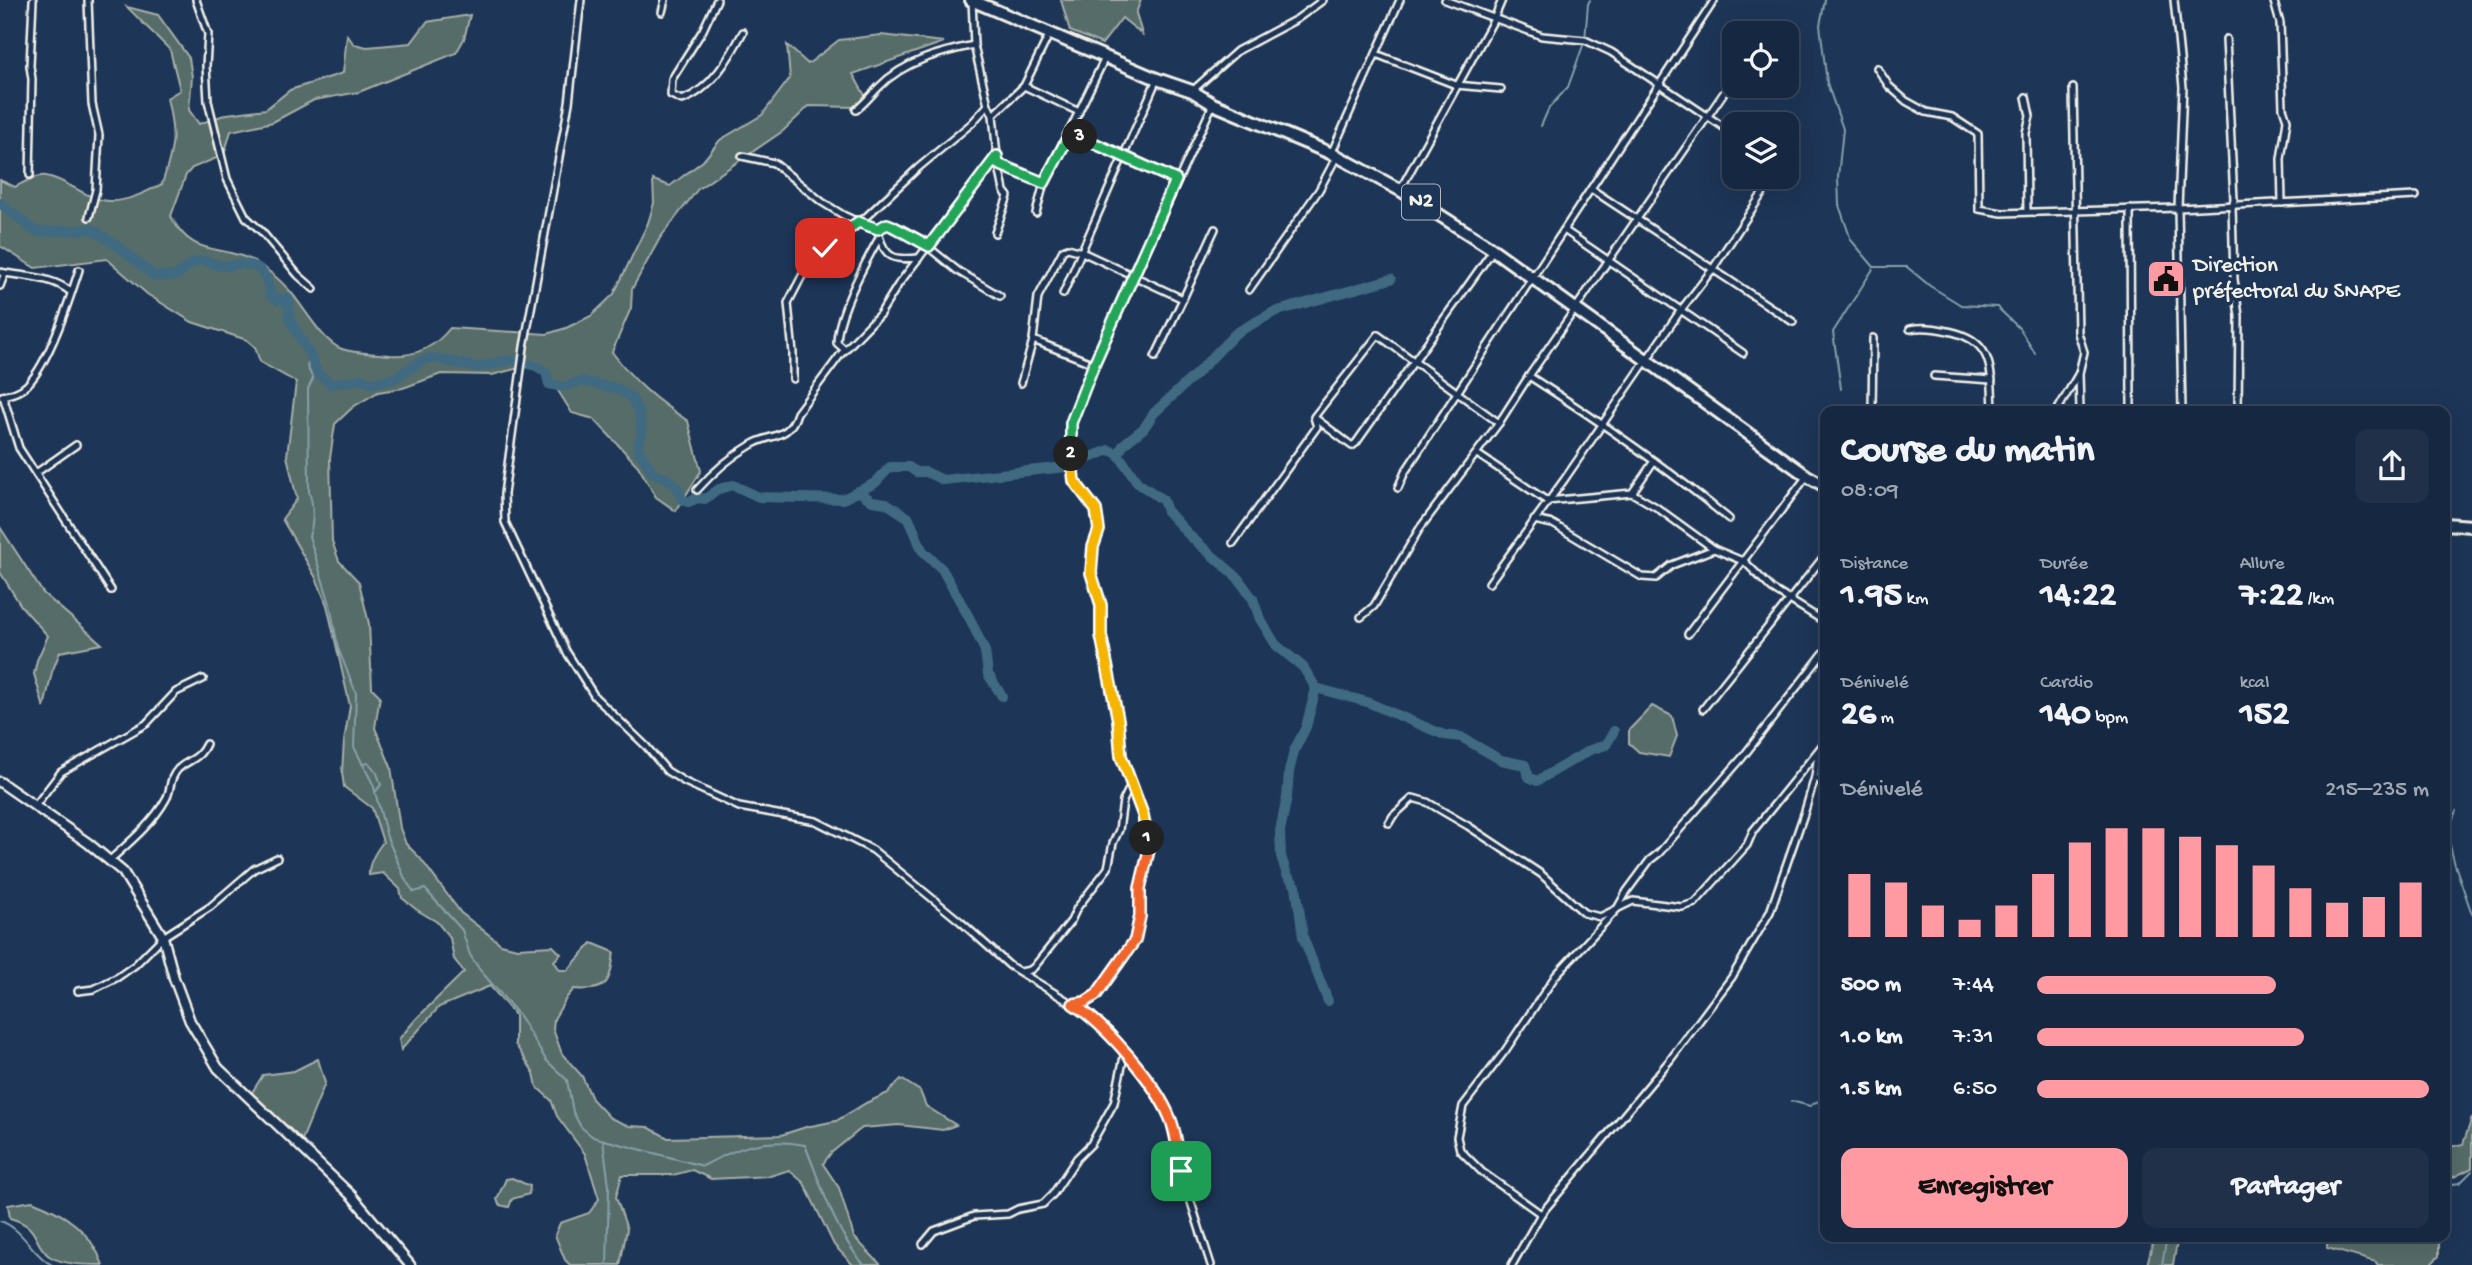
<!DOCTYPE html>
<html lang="fr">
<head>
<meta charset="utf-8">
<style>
  body { margin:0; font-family:"Gochi Hand",sans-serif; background:#1f3048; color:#f1f3f6; height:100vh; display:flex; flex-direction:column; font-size:26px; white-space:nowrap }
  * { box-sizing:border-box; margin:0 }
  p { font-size:23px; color:#9ea6b1 }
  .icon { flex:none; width:38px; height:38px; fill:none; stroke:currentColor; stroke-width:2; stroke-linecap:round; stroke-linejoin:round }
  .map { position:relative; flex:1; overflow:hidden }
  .details { position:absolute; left:1820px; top:406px; width:630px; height:836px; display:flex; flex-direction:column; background:#162841; border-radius:14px; box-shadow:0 7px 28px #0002,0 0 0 2px #35445a }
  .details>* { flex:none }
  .buttons { position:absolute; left:1722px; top:21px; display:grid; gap:14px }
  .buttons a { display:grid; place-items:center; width:77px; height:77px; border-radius:14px; background:#162841; box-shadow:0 7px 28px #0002,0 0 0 2px #35445a; font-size:35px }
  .pin { position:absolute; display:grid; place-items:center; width:60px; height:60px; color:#fff; margin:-30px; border-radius:14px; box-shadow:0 4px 10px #0006 }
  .km { position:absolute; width:35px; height:35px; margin:-18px; border-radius:50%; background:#222; color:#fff; font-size:19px; line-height:35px; text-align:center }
  .round { display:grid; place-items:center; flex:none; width:74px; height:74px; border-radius:14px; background:#1f3048 }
  .overview { display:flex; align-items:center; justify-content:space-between; height:119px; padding:0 21px }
  h1 { font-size:38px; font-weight:800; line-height:52px }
  .figures { display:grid; grid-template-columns:repeat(3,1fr); gap:10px; height:119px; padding:7px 21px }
  .figures div { display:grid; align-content:center }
  .figures b { font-size:35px; font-weight:800 }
  .figures small { font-size:19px; font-weight:400 }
  .figures p { font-size:19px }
  .chart { height:196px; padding:14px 21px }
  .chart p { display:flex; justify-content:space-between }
  .chart svg { width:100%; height:126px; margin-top:7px; stroke:#ff9aa2; stroke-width:6 }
  .cta { display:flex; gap:14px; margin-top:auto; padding:14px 21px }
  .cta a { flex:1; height:80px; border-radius:14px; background:#ff9aa2; color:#111; font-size:28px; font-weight:800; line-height:80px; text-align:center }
  .cta a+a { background:#1f3048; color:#f1f3f6 }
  ul { padding:0 21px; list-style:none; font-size:23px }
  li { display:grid; grid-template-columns:112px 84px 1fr; align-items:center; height:52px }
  li i { height:18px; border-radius:9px; background:#ff9aa2 }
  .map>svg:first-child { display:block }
  .green { fill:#576c67; stroke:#a6aea8; stroke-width:2 }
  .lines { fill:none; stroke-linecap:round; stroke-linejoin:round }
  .stream { stroke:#87a1ab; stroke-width:2 }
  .river { stroke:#3f6b82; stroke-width:10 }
  .street-casing { stroke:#f4f1e8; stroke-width:10 }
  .secondary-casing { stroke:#f4f1e8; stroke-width:13 }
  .highway-casing { stroke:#f4f1e8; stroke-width:16 }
  .street { stroke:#1d3557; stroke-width:5 }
  .secondary { stroke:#1d3557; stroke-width:8 }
  .highway { stroke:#1d3557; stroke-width:10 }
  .split-1-casing { stroke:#fff; stroke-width:14 }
  .split-2-casing { stroke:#fff; stroke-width:14 }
  .split-3-casing { stroke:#fff; stroke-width:14 }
  .split-4-casing { stroke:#fff; stroke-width:14 }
  .split-1 { stroke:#f0652b; stroke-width:9 }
  .split-2 { stroke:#f5b400; stroke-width:9 }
  .split-3 { stroke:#22a559; stroke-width:9 }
  .split-4 { stroke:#22a559; stroke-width:9 }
  .labels { text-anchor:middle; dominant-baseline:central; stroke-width:7; stroke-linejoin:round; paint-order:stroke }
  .shield { fill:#1d3557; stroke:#b4b9bc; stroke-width:2 }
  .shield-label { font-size:21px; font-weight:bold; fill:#f4f1e8 }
  .poi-label { font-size:23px; fill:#f4f1e8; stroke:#1d3557; text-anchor:start }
</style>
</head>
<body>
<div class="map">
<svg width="2472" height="1265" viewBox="0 0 2472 1265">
  <rect width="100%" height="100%" fill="#1d3557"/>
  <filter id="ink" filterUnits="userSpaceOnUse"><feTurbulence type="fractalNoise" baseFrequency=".0143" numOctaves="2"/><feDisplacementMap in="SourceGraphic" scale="14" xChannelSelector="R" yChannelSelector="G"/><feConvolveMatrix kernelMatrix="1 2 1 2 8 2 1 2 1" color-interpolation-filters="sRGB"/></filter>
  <g filter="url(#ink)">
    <g class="green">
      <path d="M 1061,0 L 1141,0 L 1136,13 L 1142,34 L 1122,18 L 1102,44 L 1070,31 Z"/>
      <path d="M 127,7 L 158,15 L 189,58 L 192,77 L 189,110 L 199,124 L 227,114 L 266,109 L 290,90 L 343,73 L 347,35 L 354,44 L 367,47 L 411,43 L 427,22 L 470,15 L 464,39 L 456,53 L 359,92 L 314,100 L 273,122 L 231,131 L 224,155 L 192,168 L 186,175 L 171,216 C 192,259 221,243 256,262 C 267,269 280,280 289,290 C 303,305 322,342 342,349 C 356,354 375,353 390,355 C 415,357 435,347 450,328 L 547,334 L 566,328 L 591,316 L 614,294 L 648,223 L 654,203 L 653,180 L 670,186 L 703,161 L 720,140 L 762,115 L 790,78 L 787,45 L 808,64 L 839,40 L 881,35 L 944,42 L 853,74 L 868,101 L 856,107 L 809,106 L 783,131 L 698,189 L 660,238 L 632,289 L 631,308 L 612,352 C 635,383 656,400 688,421 L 701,471 L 676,511 L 656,497 L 638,466 L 594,419 L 572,413 L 550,378 L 538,363 L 492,375 L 441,374 L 403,388 L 378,392 L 353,407 L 335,424 L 330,458 L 332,541 L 339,561 L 359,582 L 369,624 L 372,688 L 380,696 L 375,728 L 391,767 L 400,828 L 406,844 L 420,858 L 461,913 L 501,944 L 517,948 L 553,946 L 561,954 L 554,961 L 560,970 L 568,970 L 592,943 L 614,952 C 610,983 608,992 574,989 L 567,997 L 554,1019 L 553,1029 L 562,1054 L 582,1076 L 592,1099 L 610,1118 L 629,1126 L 648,1127 L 668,1138 L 781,1135 L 806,1127 L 836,1121 L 866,1103 L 888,1093 L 901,1079 L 920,1091 L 926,1106 L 956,1125 L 943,1130 L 899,1125 L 862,1128 L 831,1153 L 823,1164 L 839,1188 L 854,1237 L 881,1265 L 853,1265 L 834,1245 L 804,1183 L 789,1170 L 770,1176 L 711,1179 L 692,1170 L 673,1175 L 622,1175 L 616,1197 L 627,1229 L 620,1265 L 570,1265 L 565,1260 L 555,1235 L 560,1223 L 589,1213 L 599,1199 L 585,1154 L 557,1116 L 551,1100 L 537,1087 L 534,1073 L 515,1044 L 515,1015 L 490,986 L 439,1007 L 401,1050 L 399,1039 L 416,1019 L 464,972 L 454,959 L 450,938 L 437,922 L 417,910 L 402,898 L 400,889 L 383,873 L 369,875 C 368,863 376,851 383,842 L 372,808 L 344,787 L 342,772 L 344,741 L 350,706 L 327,605 L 316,578 L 282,519 L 297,499 L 287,456 L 296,382 L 260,362 L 255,347 L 247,340 L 192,322 L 147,294 L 107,259 L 35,268 L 0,246 L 0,180 L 15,187 C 24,183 36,174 46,176 C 66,179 85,199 109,201 C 127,202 146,192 162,184 C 174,147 176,137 167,98 L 180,90 L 170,50 Z"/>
      <path d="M 0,527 L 43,593 L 102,644 L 60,652 L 52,672 L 44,708 L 34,674 L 37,660 L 48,636 L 21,606 L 0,572 Z"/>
      <path d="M 1652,706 L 1672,716 L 1677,736 L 1669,757 L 1639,752 L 1629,743 L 1629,730 Z"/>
      <path d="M 318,1059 L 325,1083 L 302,1140 L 251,1094 L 263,1075 L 294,1071 Z"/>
      <path d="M 2472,1118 L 2472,1168 L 2450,1179 L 2445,1177 L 2445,1148 L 2463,1144 Z"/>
      <path d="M 512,1178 L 530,1186 L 529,1194 L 512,1199 L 509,1207 L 499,1205 L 497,1199 L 506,1179 Z"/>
      <path d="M 32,1201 C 66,1214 90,1230 103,1265 C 85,1265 64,1265 49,1256 C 31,1241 41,1227 10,1218 L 8,1205 Z"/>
      <path d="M 2154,1237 L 2178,1237 L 2173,1265 L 2147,1265 Z"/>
      <path d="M 2327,1237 L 2439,1237 L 2439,1256 L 2430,1265 L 2378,1265 L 2376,1262 L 2327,1248 Z"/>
    </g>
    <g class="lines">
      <g class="stream">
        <path d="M 1825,0 L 1820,25 L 1827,83 L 1843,129 L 1838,177 L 1839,205 L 1851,240 L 1874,267 L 1907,267 L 1930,286 L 1961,305 L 1997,307 L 2019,328 L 2035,353"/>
        <path d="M 1541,126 L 1549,108 L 1568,87 L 1585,40 L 1588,4 L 1590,0"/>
        <path d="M 312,358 L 307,366 L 313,379 L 308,389 L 309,492 C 314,506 314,523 309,536 L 330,604 L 338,648 L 356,693 L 354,747 L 373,784 L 387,837 L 406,881 L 414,892 L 425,889 L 462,930 L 470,955 L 480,970 L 518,1014 L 546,1060 L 567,1080 L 573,1112 L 581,1127 L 593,1137 L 703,1166 C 738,1147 764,1137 805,1145 C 822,1187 834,1230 864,1265"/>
        <path d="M 1841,389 L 1833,332 L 1873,269"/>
        <path d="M 362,764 L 369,763 L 377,773 L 381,785 L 376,791"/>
        <path d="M 2456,811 L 2447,834 L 2455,865 L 2472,914"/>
        <path d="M 1791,1101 L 1810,1106 L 1825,1097"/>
        <path d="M 603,1140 L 609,1186 L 607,1265"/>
        <path d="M 2445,1185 L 2460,1183 L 2472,1171"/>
        <path d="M 0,1221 C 23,1228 32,1255 52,1265"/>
        <path d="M 2162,1265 L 2167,1237"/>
      </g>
      <g class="river">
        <path d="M 0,203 L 36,232 L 92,229 L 119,247 L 154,276 L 176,276 C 186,268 195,257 209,262 C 214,263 219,267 224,266 C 252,261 266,264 270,295 L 277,300 L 288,298 L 290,320 L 311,357 L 317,373 L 331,384 L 363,379 L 371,383 L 393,379 L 421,361 L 431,358 L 477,367 L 511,360 L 536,366 L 546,372 L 549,384 L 563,387 L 582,381 L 618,389 L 631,397 L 639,413 L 642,433 L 637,448 L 653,473 L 670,480 L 676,485 L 683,500 L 688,502 L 698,498 L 705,499 L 719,489 L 733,485 L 759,497 L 843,499 L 875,483 L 890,467 L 909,467 L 916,472 L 926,472 L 943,480 L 1066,467 L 1109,450 L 1118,454 L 1138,483 L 1163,500 L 1167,511 L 1191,537 L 1237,577 L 1253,599 L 1260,619 L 1276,645 L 1303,667 L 1316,688 L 1367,702 L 1444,735 L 1461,737 L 1501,760 L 1525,765 L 1529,777 L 1537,781 L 1590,750 L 1606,745 L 1614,731"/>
        <path d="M 1118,454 L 1124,444 L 1144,428 L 1154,413 L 1195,375 L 1236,333 L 1274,312 L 1391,279"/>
        <path d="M 858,491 L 872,501 L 886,503 L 909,518 L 922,550 L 942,569 L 970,619 L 985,651 L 988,674 L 1002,696"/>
        <path d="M 1316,688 L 1306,727 L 1294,751 L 1289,772 L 1287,797 L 1280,831 L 1281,856 L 1287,875 L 1296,886 L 1303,937 L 1328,1001"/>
      </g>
      <g class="street-casing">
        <g id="street">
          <path d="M 88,0 L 92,104 L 99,135 L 96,190 L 89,217"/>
          <path d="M 196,0 L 208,34 L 206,66 L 208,101 L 227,179 L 246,217 L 262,232 L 298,275 L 314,289"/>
          <path d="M 581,0 L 569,103 L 524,347 L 504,494 L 505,522 L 566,651 L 595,697 L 646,746 L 667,771 L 685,782 L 739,807 L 816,821 L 873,850 L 961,922 L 1010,966 L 1089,1014 L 1112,1035 L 1151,1086 L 1170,1118 L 1181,1171 L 1211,1265"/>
          <path d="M 717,0 L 703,30 L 672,79 L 671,95 L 682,100 C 711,90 730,57 743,32"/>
          <path d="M 972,0 L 974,45 L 988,105 L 993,115 L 997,156 L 1004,191 L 1008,196 L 995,233"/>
          <path d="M 1445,0 L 1542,36 L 1585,40 L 1611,52 L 1734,134"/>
          <path d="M 2174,0 L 2183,87 L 2178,208 L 2182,411"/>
          <path d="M 2274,2 L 2280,23 L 2283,108 L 2287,120 L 2281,159 L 2282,203"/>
          <path d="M 662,12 L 665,0"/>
          <path d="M 2226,39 L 2234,200 L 2232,206 L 2234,279 L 2239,316 L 2238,411"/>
          <path d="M 1376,54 L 1456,85 L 1501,89"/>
          <path d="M 1877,68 L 1889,86 L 1906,101 L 1926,112 L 1952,117 L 1978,134 L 1979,209 L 2002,213 L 2178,208 L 2416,196"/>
          <path d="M 1024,86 L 1079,112"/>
          <path d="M 2073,88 L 2078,333 L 2084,352 L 2079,373 L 2080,411"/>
          <path d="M 1192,91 L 1237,51 L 1297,19 L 1323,0"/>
          <path d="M 2026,97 L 2030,116 L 2026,133 L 2027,211"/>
          <path d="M 856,110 C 865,103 871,95 879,87 C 904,61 941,52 974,45"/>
          <path d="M 993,115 L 1024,86 L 1050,33"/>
          <path d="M 1070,133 L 1176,180"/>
          <path d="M 1331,154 L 1400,0"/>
          <path d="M 742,156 L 774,163 L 822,202 L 843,215 L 871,228 L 878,229 L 887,224 L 917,238 L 958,271 L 1000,296"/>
          <path d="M 998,164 L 1044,183"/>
          <path d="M 30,175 L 32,79 L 30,66 L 33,0"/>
          <path d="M 1591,189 L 1793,322"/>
          <path d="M 1400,190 L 1494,19 L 1502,0"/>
          <path d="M 2130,209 L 2131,411"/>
          <path d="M 1036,213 L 1044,183 L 1106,56"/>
          <path d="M 1564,230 L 1743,353"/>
          <path d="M 879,236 C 886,260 896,260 919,258"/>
          <path d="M 0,272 C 25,277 51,276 71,292"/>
          <path d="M 0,286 L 5,273"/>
          <path d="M 1249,290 L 1319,190 L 1337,156"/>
          <path d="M 1063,294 L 1157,79"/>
          <path d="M 1183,299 L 1215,229"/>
          <path d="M 1910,329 C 1923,326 1935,328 1948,331 C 1995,340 1991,371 1993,411"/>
          <path d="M 1033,340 L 1094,364"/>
          <path d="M 845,350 L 837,343 C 837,316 865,263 879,238"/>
          <path d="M 1529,376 C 1598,420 1666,467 1729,519"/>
          <path d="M 1934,376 L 1992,380"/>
          <path d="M 793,379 L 793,353 L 788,303 L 802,276 L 825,248 L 867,216 L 918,168 L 972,123 L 988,105"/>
          <path d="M 1021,383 L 1033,340 L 1038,297 L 1063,250 L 1068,248 L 1082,252 L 1183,299 L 1155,357"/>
          <path d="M 2,396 C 11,394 20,392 27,385 C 49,363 69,301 79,270"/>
          <path d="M 3,396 L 19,448 L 111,590"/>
          <path d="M 1872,411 L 1873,338"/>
          <path d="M 2057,411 L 2079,373"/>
          <path d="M 1315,418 L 1352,446 L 1356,443 L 1493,250"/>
          <path d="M 1477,454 L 1547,501 L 1632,493 L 1656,507 L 1714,549 L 1745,562 L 1772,589 L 1825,622"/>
          <path d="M 36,473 L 76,445"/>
          <path d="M 1398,488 L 1405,472 L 1714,1"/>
          <path d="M 697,490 C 713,472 730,457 751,445 C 771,433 789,440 797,413 L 841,354 L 880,314 L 898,285 L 997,156"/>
          <path d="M 1632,493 L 1654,461"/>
          <path d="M 1534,520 L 1553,524 L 1642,577 L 1656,578 L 1672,565 L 1714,549"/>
          <path d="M 1233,543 L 1317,427 L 1314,417 L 1378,335 L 1499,423"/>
          <path d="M 1489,583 L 1564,480 L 1681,310 L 1712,270 L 1768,185"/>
          <path d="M 1361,617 L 1374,606 L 1420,528 L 1499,423 L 1529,376 L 1734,78"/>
          <path d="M 1688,634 L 1807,476"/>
          <path d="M 1703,709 L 1825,555"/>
          <path d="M 1815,777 L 1825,785"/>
          <path d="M 35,806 L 61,772 L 146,724 L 176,692 L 203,679"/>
          <path d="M 1389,823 L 1393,816 L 1413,798 L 1427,802 L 1468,826 L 1541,874 L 1584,913 L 1600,917 L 1633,901 L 1682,907 L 1695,903 L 1747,845 L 1753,831 L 1825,742"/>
          <path d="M 110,860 C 130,842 153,823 166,799 C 172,789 168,780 178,769 C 190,758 198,761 206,744"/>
          <path d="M 1021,972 L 1030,970 L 1034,967 L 1071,921 L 1077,908 L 1108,868 L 1113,843 L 1119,830 L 1123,801 L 1131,785"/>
          <path d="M 78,991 L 94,989 L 118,977 L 135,965 L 163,937 L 210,907 L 254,869 L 277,858"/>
          <path d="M 1074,1004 L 1085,1002 L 1096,995 L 1135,940 L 1140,916 L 1140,888 L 1148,850 L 1143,815 L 1121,756 L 1118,720 L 1101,635 L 1101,605 L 1091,573 L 1093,547 L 1099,529 L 1096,510 L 1074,481 L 1070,442 L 1071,423 L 1094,364 L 1213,104"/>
          <path d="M 1541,1214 L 1482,1172 L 1460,1150 L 1457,1137 L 1463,1106 L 1505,1051 L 1556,975 L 1617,909 L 1627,891 L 1650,860 L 1659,853 L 1742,758 L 1825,651"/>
          <path d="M 923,1244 L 934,1231 L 974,1216 L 1008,1214 L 1018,1209 L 1043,1204 L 1053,1194 L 1077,1158 L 1091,1144 L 1114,1103 L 1125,1052"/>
          <path d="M 1512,1265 L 1541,1214 L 1670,1060 L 1732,977 L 1770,912 L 1805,811 L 1815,777 L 1818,752"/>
        </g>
      </g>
      <g class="secondary-casing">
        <path id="secondary" d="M 0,782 L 88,843 L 123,872 L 163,937 L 174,978 L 190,1021 L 218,1068 L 352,1196 L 410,1265"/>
      </g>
      <g class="highway-casing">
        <g id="highway">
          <path d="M 971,0 L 1157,79 L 1192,91 L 1213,104 L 1337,156 L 1400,190 L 1488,246 L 1807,476 L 1825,486"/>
          <path d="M 2445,524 L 2472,526"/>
        </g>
      </g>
      <use href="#street" class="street"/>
      <use href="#secondary" class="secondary"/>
      <use href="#highway" class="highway"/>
    </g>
  </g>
  <g class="lines" filter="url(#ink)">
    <g class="split-1-casing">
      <path id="split-1" d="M 1147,838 L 1149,850 L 1140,888 L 1140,916 L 1135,940 L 1096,995 L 1085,1002 L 1073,1004 C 1105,1024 1156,1083 1170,1118 C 1177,1134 1178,1154 1181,1171"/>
    </g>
    <g class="split-2-casing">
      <path id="split-2" d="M 1071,454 L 1074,481 L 1096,510 L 1099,530 L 1093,547 L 1091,573 L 1101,605 L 1101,635 L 1118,720 L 1121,756 L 1143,815 L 1147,838"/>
    </g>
    <g class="split-3-casing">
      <path id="split-3" d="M 1071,454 L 1071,423 L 1094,364 L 1176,180 L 1080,137"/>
    </g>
    <g class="split-4-casing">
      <path id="split-4" d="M 825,248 L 858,222 L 878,229 L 887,224 L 892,226 L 929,246 L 997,156 L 998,164 L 1044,183 L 1070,133 L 1080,137"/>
    </g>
    <use href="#split-1" class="split-1"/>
    <use href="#split-2" class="split-2"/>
    <use href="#split-3" class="split-3"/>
    <use href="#split-4" class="split-4"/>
  </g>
  <defs>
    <g id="civic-square" transform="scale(2.0125)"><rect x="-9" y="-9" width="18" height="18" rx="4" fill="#ff9aa2" stroke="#1d3557"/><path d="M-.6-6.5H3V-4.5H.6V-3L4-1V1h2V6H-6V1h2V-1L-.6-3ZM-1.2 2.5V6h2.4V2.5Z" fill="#111"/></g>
  </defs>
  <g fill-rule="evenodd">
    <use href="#civic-square" x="2166" y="279"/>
  </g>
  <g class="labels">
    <rect class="shield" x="1402" y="184.5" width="38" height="35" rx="5"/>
    <g class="shield-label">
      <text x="1421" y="202">N2</text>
    </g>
    <g class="poi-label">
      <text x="2193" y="266">Direction<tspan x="2193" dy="26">préfectoral du SNAPE</tspan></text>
    </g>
  </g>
</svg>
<div class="buttons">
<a><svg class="icon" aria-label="locate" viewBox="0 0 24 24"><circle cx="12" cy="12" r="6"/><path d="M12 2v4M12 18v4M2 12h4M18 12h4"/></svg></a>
<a><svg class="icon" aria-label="layers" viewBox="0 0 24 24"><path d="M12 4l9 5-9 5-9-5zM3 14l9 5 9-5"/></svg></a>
</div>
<div class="pin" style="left:1181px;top:1171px;background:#1e9e55"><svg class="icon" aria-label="arrive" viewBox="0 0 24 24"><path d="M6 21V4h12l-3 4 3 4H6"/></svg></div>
<div class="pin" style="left:825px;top:248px;background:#d93025"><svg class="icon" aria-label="check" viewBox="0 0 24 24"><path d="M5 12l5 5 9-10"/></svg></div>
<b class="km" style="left:1147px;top:838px">1</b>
<b class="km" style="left:1071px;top:454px">2</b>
<b class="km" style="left:1080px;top:137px">3</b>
<section class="details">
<div class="overview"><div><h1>Course du matin</h1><p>08:09</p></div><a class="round"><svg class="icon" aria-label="share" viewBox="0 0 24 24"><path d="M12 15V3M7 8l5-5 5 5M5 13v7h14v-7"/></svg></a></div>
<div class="figures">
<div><p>Distance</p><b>1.95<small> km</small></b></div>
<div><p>Durée</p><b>14:22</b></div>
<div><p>Allure</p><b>7:22<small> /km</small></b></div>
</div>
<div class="figures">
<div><p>Dénivelé</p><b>26<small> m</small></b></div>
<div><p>Cardio</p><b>140<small> bpm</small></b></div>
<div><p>kcal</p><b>152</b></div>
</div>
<div class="chart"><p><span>Dénivelé</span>215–235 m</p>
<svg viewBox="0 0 160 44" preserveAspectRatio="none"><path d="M5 44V22M15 44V25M25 44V33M35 44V38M45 44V33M55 44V22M65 44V11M75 44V6M85 44V6M95 44V9M105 44V12M115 44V19M125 44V27M135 44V32M145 44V30M155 44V25"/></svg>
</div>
<ul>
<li><b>500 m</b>7:44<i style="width:61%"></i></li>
<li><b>1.0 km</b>7:31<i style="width:68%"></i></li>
<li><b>1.5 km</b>6:50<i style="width:100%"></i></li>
</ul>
<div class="cta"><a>Enregistrer</a><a>Partager</a></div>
</section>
</div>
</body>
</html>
